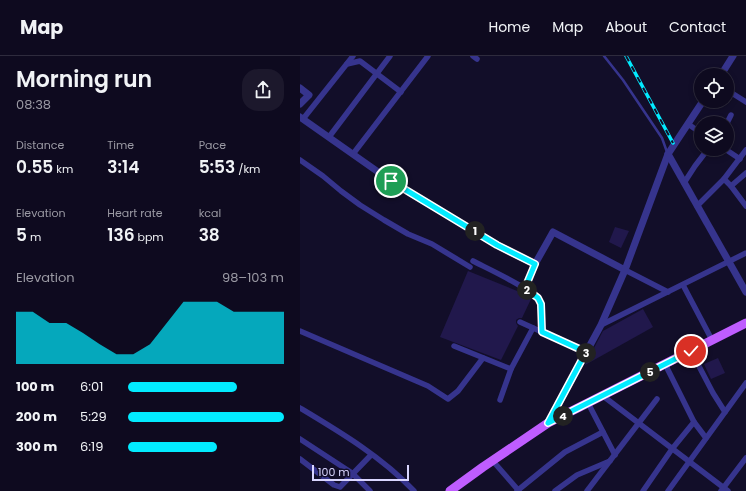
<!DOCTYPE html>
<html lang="en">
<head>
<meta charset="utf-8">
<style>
  body { margin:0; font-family:Poppins,sans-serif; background:#1c182c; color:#f1f3f6; height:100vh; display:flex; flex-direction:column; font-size:15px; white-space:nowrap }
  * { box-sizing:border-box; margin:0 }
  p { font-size:13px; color:#9b9aa4 }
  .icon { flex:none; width:22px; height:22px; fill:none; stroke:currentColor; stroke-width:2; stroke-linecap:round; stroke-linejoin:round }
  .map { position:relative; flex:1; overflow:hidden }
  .drawer { display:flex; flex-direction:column; background:#0e0a1f; width:300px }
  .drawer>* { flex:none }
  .tools { position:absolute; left:394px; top:12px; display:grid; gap:8px }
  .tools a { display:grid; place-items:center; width:40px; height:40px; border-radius:50%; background:#0e0a1f; box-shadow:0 2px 6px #0003,0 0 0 1px #2e2b3d; font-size:20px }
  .scale { position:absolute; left:12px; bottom:10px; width:97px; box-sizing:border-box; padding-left:4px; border:2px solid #dad6ff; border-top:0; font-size:11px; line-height:14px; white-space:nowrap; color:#dad6ff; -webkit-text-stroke:3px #120e29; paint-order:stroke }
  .pin { position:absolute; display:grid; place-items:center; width:34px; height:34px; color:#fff; margin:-17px; border:2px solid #fff; border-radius:50%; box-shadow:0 1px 4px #0007 }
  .km { position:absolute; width:20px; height:20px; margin:-10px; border-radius:50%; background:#222; color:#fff; font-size:11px; line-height:20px; text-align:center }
  .round { display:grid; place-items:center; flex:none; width:42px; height:42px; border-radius:16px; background:#1c182c }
  .headline { display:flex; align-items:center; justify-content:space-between; height:68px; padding:0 16px }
  h1 { font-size:22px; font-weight:600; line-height:30px }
  .metrics { display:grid; grid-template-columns:repeat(3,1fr); gap:6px; height:68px; padding:4px 16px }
  .metrics div { display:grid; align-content:center }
  .metrics b { font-size:17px; font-weight:600 }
  .metrics small { font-size:11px; font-weight:400 }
  .metrics p { font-size:11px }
  .chart { height:112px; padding:8px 16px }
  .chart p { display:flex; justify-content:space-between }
  .chart svg { width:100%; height:72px; margin-top:4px; fill:#02ebff; opacity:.7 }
  ul { padding:0 16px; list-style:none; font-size:13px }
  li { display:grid; grid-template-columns:64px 48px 1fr; align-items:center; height:30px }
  li i { height:10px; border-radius:5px; background:#02ebff }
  header { display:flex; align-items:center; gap:24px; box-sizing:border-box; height:56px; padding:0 20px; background:#0e0a1f; border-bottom:1px solid #2e2b3d }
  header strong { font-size:19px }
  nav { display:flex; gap:22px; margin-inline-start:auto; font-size:14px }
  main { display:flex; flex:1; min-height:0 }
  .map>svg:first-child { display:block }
  .building { fill:#21184c }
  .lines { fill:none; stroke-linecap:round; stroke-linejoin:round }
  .service { stroke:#36348d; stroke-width:2.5 }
  .minor { stroke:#36348d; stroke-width:5.5 }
  .tertiary { stroke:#36348d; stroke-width:7 }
  .primary { stroke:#bf5dff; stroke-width:9 }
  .rail-casing { stroke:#02ebff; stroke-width:3.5 }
  .rail { stroke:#120e29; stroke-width:2; stroke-dasharray:6; stroke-linecap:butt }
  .route-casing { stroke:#fff; stroke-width:8 }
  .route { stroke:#02ebff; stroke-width:5 }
</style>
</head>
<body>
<header>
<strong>Map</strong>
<nav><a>Home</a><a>Map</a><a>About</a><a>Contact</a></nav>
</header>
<main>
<section class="drawer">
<div class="headline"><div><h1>Morning run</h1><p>08:38</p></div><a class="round"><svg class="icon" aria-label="share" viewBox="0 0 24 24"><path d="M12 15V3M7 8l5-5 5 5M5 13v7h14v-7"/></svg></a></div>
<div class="metrics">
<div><p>Distance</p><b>0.55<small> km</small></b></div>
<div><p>Time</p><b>3:14</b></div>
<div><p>Pace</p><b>5:53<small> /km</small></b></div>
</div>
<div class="metrics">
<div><p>Elevation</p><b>5<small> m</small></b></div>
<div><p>Heart rate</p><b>136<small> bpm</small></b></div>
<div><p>kcal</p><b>38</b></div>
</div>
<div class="chart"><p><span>Elevation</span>98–103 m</p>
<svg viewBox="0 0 160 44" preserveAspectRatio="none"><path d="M0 44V12L10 12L20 19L30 19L40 25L50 32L60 38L70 38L80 32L90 19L100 6L110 6L120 6L130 12L140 12L150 12L160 12V44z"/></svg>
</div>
<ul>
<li><b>100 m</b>6:01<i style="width:70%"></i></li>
<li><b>200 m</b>5:29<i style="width:100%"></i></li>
<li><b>300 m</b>6:19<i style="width:57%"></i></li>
</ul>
</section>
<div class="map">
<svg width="446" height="435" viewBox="0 0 446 435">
  <rect width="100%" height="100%" fill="#120e29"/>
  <g class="building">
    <path d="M 315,171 L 329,175 L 321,192 L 309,186 Z"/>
    <path d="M 168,215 L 227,239 L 231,243 L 222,262 L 219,262 L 216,264 L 216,267 L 218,270 L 201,304 L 140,281 Z"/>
    <path d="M 343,253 L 353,271 L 285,309 L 303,275 Z"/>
    <path d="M 418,302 L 425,317 L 411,323 L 404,308 Z"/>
  </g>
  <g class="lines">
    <path class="service" d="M 304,0 L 323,24 L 362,82 L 367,96"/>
    <g class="minor">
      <path d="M 173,0 L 177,3"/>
      <path d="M 47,8 L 60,5 L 101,36"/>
      <path d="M 427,34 L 446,46"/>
      <path d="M 3,63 L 53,0"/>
      <path d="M 427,67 L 431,59"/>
      <path d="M 388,68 L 401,77"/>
      <path d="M 29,81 L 90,0"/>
      <path d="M 425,93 L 440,103"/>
      <path d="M 53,98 L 128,0"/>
      <path d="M 0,104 L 23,120 L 41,135 L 60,149 L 84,164 L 108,178 L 132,188 L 170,211"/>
      <path d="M 424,123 L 431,130 L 446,150"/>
      <path d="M 384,127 L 395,110 L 408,93"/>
      <path d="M 431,130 L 446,117"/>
      <path d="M 397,150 L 424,123 L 446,94"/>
      <path d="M 173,205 C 186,212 238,235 241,248 C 243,256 242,267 242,276"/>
      <path d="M 325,214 L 368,236"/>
      <path d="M 383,229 L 412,284"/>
      <path d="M 225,232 L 235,208"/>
      <path d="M 220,266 L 286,296"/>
      <path d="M 301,269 L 446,197"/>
      <path d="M 0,275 L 128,330 L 148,343 L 158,335 L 183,302"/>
      <path d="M 154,290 L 211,313"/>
      <path d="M 391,295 L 413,337 L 425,356"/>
      <path d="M 365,308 L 394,366 L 406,382"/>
      <path d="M 303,340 L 428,435"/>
      <path d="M 200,344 L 211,313 L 233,272"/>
      <path d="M 288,347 L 315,399"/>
      <path d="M 0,352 C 40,376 82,401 114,435"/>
      <path d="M 0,383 L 52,417 L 70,435"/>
      <path d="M 0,403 L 34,429 L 40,431 L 71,399"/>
      <path d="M 192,404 L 219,435"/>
      <path d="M 217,435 L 265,396 L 303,376"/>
      <path d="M 255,435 L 277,419 L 310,405"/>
      <path d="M 287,435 L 357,343"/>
      <path d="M 343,435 L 372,393 L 394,366"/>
      <path d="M 368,435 L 446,327"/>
      <path d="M 421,435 L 446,402"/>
    </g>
    <g class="tertiary">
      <path d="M 421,19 L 433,0"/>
      <path d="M 0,32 L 9,39 L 0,48"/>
      <path d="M 0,61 L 91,125 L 197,189 L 235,208 L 253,176 L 325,214"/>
      <path d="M 368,98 L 446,236"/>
      <path d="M 248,367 L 301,269 L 325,214 L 368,98 L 403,45"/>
    </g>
    <path class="primary" d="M 150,435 L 183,411 L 248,367 L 446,267"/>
    <g class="rail-casing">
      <path id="rail" d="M 326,0 L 373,87"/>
    </g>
    <use href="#rail" class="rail"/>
  </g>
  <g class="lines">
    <g class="route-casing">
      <path id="route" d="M 91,125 L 197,189 L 235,208 L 225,232 L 238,242 L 241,248 L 242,276 L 286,296 L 248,367 L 391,295"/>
    </g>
    <use href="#route" class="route"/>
  </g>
</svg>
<div class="tools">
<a><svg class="icon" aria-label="locate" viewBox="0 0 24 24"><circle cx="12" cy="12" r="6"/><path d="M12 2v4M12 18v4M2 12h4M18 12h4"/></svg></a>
<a><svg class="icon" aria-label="layers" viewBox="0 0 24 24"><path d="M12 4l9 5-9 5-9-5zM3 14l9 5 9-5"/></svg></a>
</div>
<div class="scale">100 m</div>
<div class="pin" style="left:91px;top:125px;background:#1e9e55"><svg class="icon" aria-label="arrive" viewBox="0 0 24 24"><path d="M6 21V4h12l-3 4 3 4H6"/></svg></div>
<div class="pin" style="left:391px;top:295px;background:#d93025"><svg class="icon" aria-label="check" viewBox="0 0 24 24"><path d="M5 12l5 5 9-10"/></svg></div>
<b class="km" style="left:175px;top:175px">1</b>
<b class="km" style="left:227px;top:234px">2</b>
<b class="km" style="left:286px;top:297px">3</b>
<b class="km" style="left:263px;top:360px">4</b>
<b class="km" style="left:350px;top:316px">5</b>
</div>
</main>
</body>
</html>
